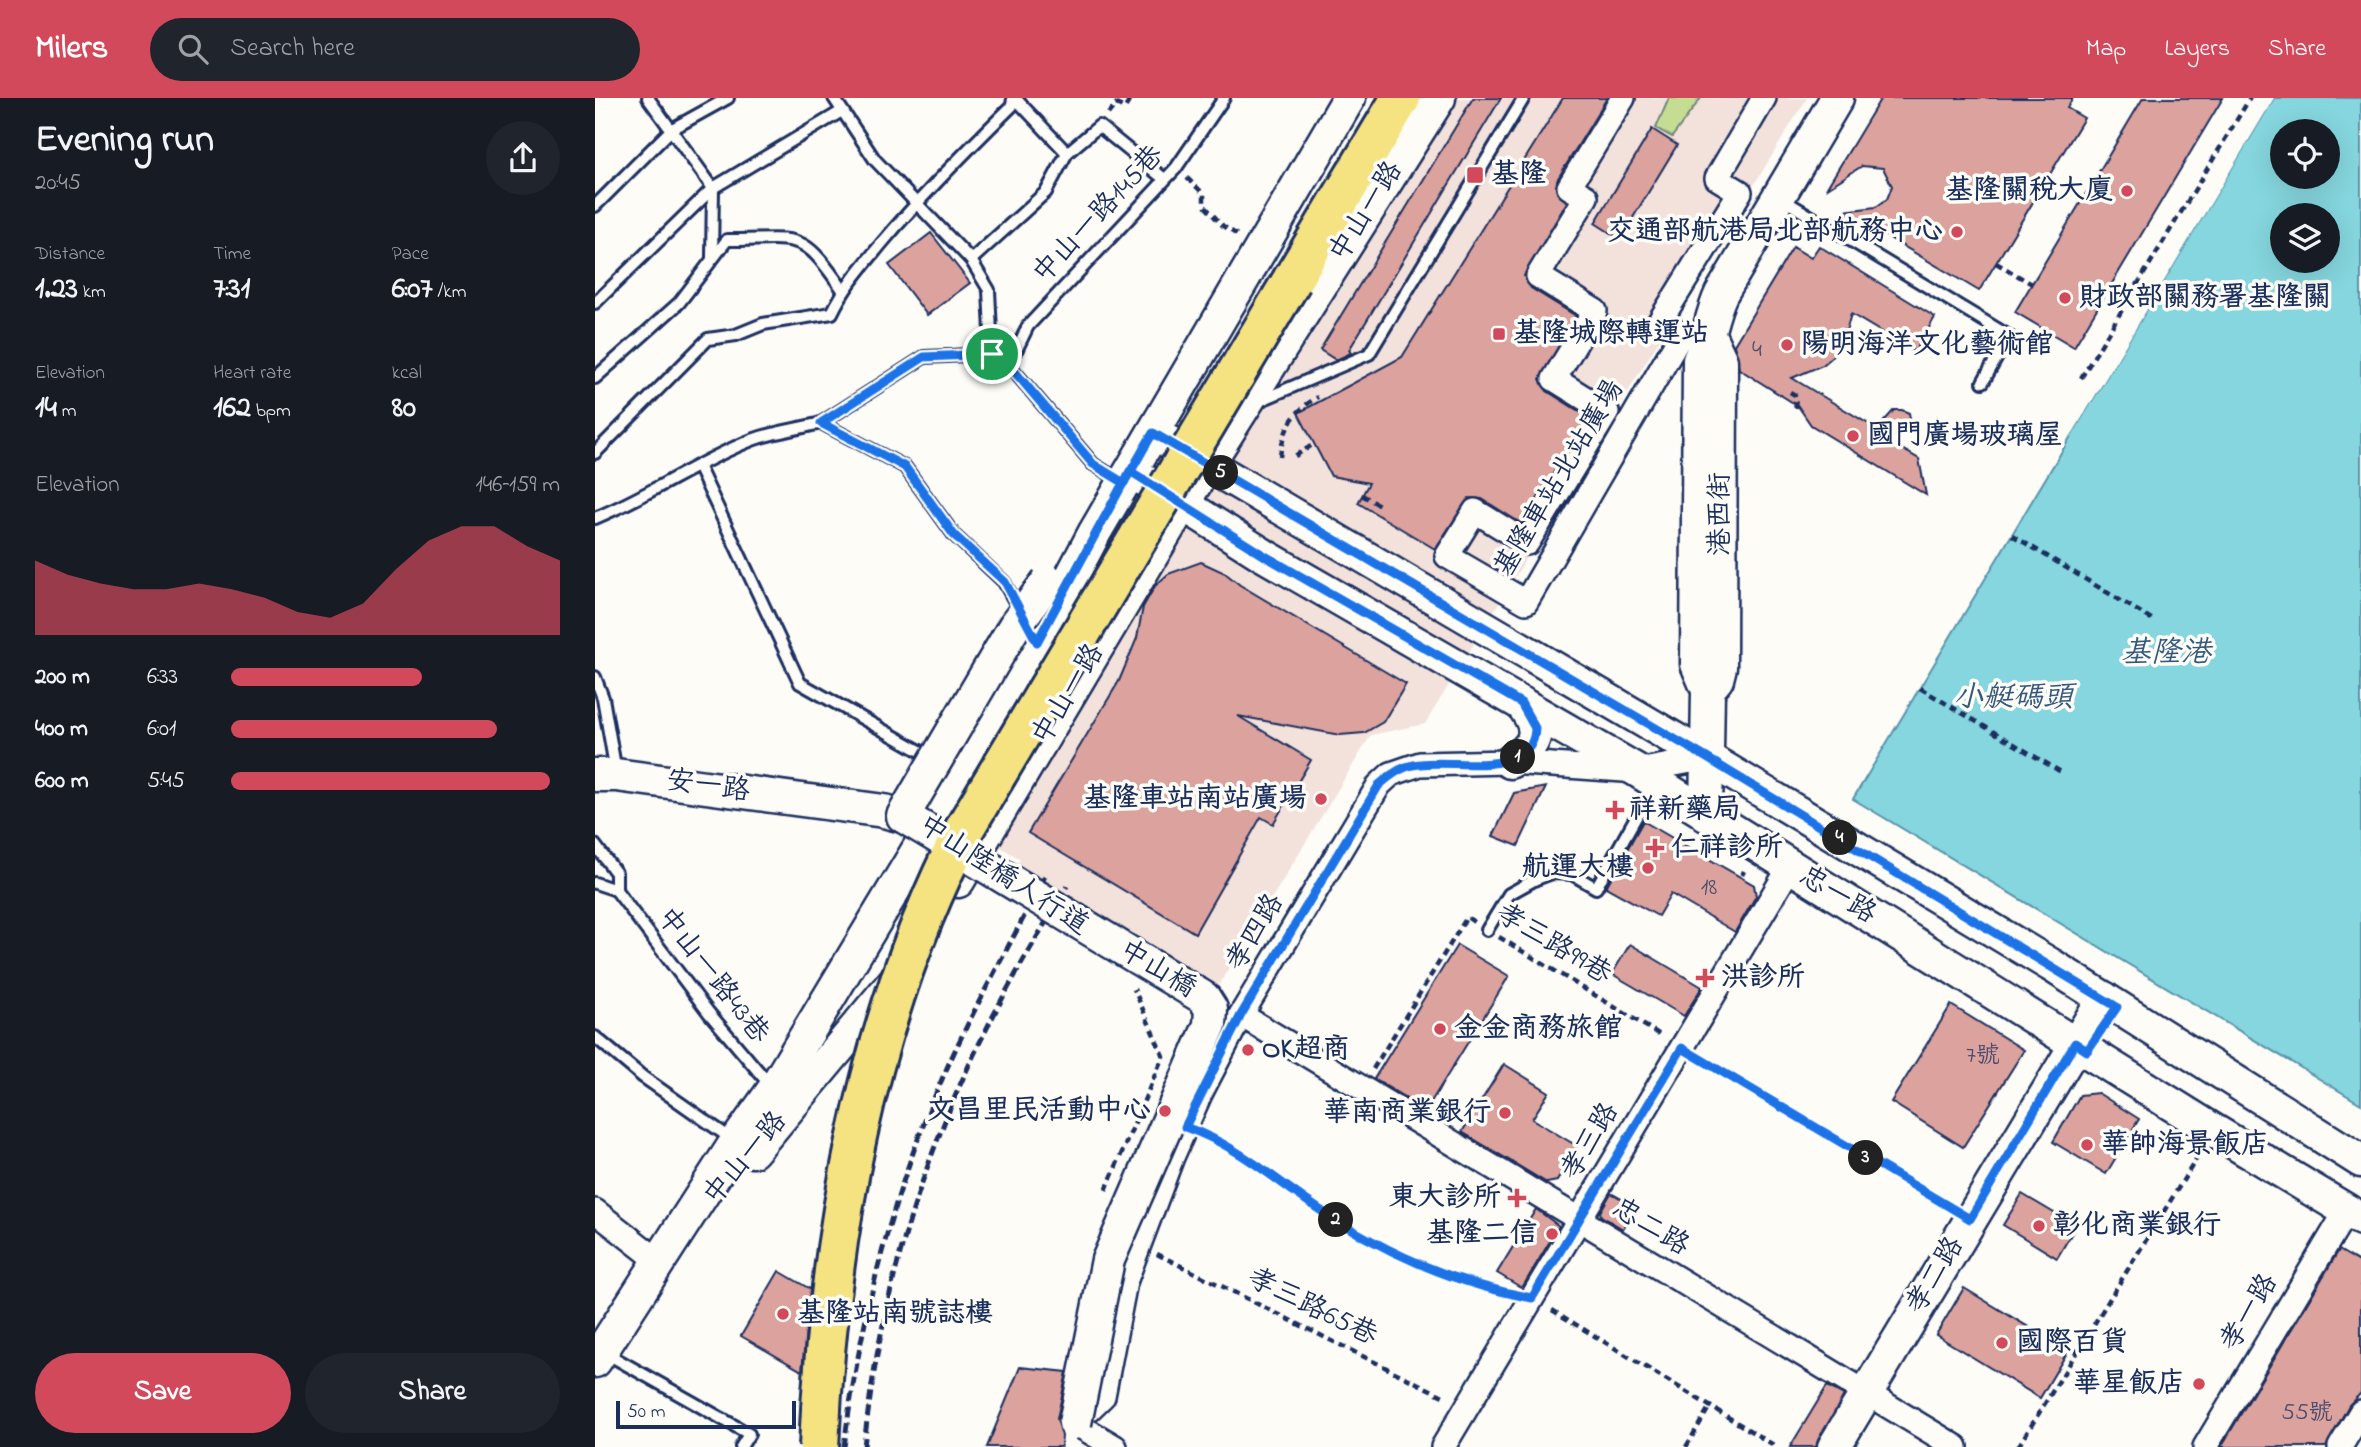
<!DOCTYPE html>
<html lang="en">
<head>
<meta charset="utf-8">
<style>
  body { margin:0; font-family:"Indie Flower","LXGW WenKai TC",sans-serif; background:#20242c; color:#f1f3f6; height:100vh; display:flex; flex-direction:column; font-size:26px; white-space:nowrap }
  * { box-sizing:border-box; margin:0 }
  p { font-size:23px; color:#9ea1a6 }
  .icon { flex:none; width:38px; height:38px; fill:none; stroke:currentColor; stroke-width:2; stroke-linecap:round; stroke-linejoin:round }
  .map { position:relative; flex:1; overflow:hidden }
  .panel { display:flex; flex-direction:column; background:#171b24; width:595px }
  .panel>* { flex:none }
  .controls { position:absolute; left:1675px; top:21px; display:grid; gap:14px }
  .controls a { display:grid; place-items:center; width:70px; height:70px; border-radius:50%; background:#171b24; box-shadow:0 7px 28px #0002; font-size:35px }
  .scale { position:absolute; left:21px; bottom:18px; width:180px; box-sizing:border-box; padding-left:7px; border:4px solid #1b2f5e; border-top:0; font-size:19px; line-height:24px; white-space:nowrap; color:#1b2f5e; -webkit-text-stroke:5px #fdfcf7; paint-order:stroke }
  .pin { position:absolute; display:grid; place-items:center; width:60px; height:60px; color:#fff; margin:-30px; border:4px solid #fff; border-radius:50%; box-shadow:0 2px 7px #0007 }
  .km { position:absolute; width:35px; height:35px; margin:-18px; border-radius:50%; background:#222; color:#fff; font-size:19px; line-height:35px; text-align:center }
  .round { display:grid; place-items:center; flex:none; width:74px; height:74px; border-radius:37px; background:#20242c }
  .summary { display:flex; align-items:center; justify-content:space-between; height:119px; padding:0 35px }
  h1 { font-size:38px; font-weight:800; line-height:52px }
  .metrics { display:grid; grid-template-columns:repeat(3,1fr); gap:10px; height:119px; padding:7px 35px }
  .metrics div { display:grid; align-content:center }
  .metrics b { font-size:30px; font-weight:800 }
  .metrics small { font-size:19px; font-weight:400 }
  .metrics p { font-size:19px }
  .chart { height:196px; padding:14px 35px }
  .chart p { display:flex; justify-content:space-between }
  .chart svg { width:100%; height:126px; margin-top:7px; fill:#d1495b; opacity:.7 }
  .button { display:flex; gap:14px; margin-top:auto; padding:14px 35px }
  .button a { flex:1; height:80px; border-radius:42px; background:#d1495b; color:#fff; font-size:28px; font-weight:800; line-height:80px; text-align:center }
  .button a+a { background:#20242c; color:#f1f3f6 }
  ul { padding:0 35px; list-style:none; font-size:23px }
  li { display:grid; grid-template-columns:112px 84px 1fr; align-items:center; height:52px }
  li i { height:18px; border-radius:9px; background:#d1495b }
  header { display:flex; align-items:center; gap:42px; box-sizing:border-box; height:98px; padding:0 35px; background:#d1495b; color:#fff }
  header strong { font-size:33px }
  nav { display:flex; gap:38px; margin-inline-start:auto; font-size:24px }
  .search { width:490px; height:63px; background:#20242c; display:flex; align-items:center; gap:18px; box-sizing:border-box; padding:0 24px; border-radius:38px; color:#9ea1a6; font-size:26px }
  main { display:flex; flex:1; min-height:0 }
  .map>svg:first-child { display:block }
  .built { fill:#f3e1dc }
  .green { fill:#c5dd93; stroke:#708678; stroke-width:2 }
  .water { fill:#85d6de; stroke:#5b93ab; stroke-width:2; fill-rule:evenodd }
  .pier { fill:#fdfcf7 }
  .building { fill:#dca29e; stroke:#1b2f5e; stroke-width:2 }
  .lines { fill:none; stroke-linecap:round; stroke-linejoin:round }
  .lane-casing { stroke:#1b2f5e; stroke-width:16 }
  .street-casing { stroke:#1b2f5e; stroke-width:28 }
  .secondary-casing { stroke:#1b2f5e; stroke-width:37 }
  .highway-casing { stroke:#1b2f5e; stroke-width:44 }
  .path { stroke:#1b2f5e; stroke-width:4.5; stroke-dasharray:7 5; stroke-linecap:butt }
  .lane { stroke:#fdfcf7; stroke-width:10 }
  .street { stroke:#fdfcf7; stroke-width:23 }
  .secondary { stroke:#fdfcf7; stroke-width:32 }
  .highway { stroke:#f5e382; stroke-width:38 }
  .rail { stroke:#1b2f5e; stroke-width:5; stroke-dasharray:10 5; stroke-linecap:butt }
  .secondary-bridge-casing { stroke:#1b2f5e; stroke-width:37; stroke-linecap:butt }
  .highway-bridge-casing { stroke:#1b2f5e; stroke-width:44; stroke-linecap:butt }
  .path-bridge { stroke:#1b2f5e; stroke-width:4.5; stroke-dasharray:7 5; stroke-linecap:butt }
  .secondary-bridge { stroke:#fdfcf7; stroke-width:32 }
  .highway-bridge { stroke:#f5e382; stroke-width:38 }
  .route-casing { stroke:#fff; stroke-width:14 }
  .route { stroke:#1a73e8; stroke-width:9 }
  .poi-dot { fill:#d1495b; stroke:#fdfcf7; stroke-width:2.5 }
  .labels { text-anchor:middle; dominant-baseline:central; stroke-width:7; stroke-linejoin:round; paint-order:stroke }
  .number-label { font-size:24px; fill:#4b4c6e }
  .poi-label { font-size:28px; font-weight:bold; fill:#1b2f5e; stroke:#fdfcf7; text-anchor:start }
  .street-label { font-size:28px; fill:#1b2f5e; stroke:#fdfcf7 }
  .water-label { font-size:30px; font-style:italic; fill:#36597e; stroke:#fdfcf7 }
</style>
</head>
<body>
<header>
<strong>Milers</strong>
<div class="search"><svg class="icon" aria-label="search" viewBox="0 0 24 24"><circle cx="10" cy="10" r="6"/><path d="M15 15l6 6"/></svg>Search here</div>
<nav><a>Map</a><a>Layers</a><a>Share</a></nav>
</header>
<main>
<section class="panel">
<div class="summary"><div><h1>Evening run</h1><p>20:45</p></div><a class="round"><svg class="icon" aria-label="share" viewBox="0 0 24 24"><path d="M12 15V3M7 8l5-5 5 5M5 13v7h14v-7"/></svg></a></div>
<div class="metrics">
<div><p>Distance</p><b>1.23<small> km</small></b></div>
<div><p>Time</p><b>7:31</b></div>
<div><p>Pace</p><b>6:07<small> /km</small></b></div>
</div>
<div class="metrics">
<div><p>Elevation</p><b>14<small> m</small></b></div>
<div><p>Heart rate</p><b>162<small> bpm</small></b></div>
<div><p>kcal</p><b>80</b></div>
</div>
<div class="chart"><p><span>Elevation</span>146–159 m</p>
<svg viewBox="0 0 160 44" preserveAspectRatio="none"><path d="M0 44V18L10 23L20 26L30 28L40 28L50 26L60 28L70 31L80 36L90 38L100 33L110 21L120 11L130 6L140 6L150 13L160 18V44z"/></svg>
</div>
<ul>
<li><b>200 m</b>6:33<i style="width:58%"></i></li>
<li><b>400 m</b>6:01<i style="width:81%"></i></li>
<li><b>600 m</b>5:45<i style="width:97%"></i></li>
</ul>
<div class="button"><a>Save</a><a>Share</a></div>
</section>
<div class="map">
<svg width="1766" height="1349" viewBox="0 0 1766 1349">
  <rect width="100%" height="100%" fill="#fdfcf7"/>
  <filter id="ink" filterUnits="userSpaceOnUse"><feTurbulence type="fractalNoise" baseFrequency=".0143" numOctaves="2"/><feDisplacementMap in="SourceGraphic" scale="14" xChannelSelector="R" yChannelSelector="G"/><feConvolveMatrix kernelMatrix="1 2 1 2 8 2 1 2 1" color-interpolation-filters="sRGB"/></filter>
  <g filter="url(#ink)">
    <path class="built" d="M 848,0 L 1212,0 L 830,626 L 776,637 L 616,900 L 417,775 L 425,761 L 404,748 Z"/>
    <path class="green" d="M 1074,0 L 1106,0 L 1077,39 L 1061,30 Z"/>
    <path class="water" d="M 1679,0 L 1766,0 L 1766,1006 L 1258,701 ZM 1687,33 L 1732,33 L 1732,79 L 1687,79 ZM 1687,117 L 1732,117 L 1732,163 L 1687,163 Z"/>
    <g class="pier">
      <path d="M 1675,0 L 1679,0 L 1476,338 L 1473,336 Z"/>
      <path d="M 1766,1112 L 1766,1165 L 1743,1151 Z"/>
    </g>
    <g class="building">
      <path d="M 878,0 L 906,0 L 754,252 L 756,255 L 741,262 L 725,252 Z"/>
      <path d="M 968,0 L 1012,0 L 962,82 L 962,95 L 972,104 L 929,178 L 936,190 L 981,218 L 945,281 L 952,293 L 993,319 L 927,426 L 887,401 L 874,400 L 840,451 L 763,405 L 774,385 L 736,378 L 703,315 L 807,259 Z"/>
      <path d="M 1286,0 L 1478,0 L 1472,10 L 1489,20 L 1384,193 L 1249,113 L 1281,109 L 1292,101 L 1297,88 L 1288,70 L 1267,68 L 1231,91 Z"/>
      <path d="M 1548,0 L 1628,0 L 1479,249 L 1420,214 Z"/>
      <path d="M 1057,31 L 1082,47 L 1025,141 L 1000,125 Z"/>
      <path d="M 336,135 L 375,185 L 332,217 L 294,167 Z"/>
      <path d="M 1224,148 L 1340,219 L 1320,254 L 1256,216 L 1249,240 L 1236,260 L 1228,267 L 1197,280 L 1282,331 L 1299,312 L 1307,312 L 1314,315 L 1316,327 L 1298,346 L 1324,361 L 1331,397 L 1216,327 L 1203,308 L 1144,271 L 1139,247 L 1198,149 L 1216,160 Z"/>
      <path d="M 606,464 L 630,475 L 645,487 L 811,586 L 788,624 L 769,635 L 745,637 L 643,618 L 716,662 L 678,726 L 666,719 L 600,835 L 433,735 L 524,583 L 542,540 L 548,509 L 560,488 L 573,476 Z"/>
      <path d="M 951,689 L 923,748 L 898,738 L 919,695 Z"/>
      <path d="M 1048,723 L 1159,787 L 1161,798 L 1140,834 L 1076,796 L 1063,818 L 1011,789 Z"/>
      <path d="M 1035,846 L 1107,889 L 1089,918 L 1017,876 Z"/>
      <path d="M 862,847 L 914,878 L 831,1012 L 779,981 Z"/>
      <path d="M 1356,907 L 1429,952 L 1368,1049 L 1296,1004 Z"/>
      <path d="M 909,966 L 954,994 L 937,1021 L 982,1048 L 962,1083 L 952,1085 L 867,1034 Z"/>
      <path d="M 1503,995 L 1544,1021 L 1511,1076 L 1458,1044 L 1485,997 Z"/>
      <path d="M 1016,1095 L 1041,1109 L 1028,1131 L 1006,1118 L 1005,1114 Z"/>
      <path d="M 1427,1096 L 1481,1128 L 1462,1160 L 1408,1127 Z"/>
      <path d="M 941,1111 L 964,1128 L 927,1190 L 902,1175 Z"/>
      <path d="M 1744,1152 L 1766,1165 L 1766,1295 L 1754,1307 L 1731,1349 L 1626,1349 Z"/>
      <path d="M 184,1173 L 215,1191 L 207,1273 L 146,1238 Z"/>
      <path d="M 1369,1190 L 1473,1253 L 1445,1300 L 1341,1237 Z"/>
      <path d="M 425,1269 L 472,1274 L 462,1321 L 467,1338 L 466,1349 L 392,1349 Z"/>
      <path d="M 1232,1288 L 1249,1297 L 1221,1349 L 1195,1349 Z"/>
    </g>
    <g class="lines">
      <g class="lane-casing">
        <g id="lane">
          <path d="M 53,0 L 118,90 L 117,160"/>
          <path d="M 420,0 L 472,55 L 504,28 L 568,80"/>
          <path d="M 1187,101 L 1414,238 L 1388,284"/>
          <path d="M 0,108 L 77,31 L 133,0"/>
          <path d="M 376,162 L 451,94 L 472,55"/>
          <path d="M 0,205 L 118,90 L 247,13"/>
          <path d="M 397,256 L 414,267 L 433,228 L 581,70 L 629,0"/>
          <path d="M 414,267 L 498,366 L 526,383"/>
          <path d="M 0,280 L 84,205 L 132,142 C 205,142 205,130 248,192"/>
          <path d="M 662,304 L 774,256 L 929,0"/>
          <path d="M 226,325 L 329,259 L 397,256 L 394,192 L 376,162 L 280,62 L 239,0"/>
          <path d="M 0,355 L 113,241 L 141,237 L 168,226 L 237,215 C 250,188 268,168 287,145 C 328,96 372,52 417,8 L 418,0"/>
          <path d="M 104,370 L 205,585 L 339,661"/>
          <path d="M 0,420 C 54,398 103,363 157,342 C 178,334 203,331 226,325 L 310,369 L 359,437 L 409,484 L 426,515"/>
          <path d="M 0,579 L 8,600 L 21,674"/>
          <path d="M 0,747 L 21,775 L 21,792"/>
          <path d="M 0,785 L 21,792"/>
          <path d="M 21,792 L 114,915 L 175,987"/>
          <path d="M 892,832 L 914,796 L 941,781 L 957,775 L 977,776 L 1001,790 L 1059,687"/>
          <path d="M 0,939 L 48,979 L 138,1042"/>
          <path d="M 9,1254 L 154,1336 L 146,1349"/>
        </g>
      </g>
      <g class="street-casing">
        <g id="street">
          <path d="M 1028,0 L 974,89 L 991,99 L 943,178 L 1000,213 L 959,281 L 1012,314 L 932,445 L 880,413 L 852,458 L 931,504 L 1086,237 L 1065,223 L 1145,94 L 1122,80 L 1169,0"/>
          <path d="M 646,917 L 1361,1349"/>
          <path d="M 0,1113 L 65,1164"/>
          <path d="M 480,1325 L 508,1298 L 530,1184 L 577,1059 L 605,996 L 646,917 L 784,687 L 796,676 L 825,666 L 915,664 L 1043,673 L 1112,660"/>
          <path d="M 480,1325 L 520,1349"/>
          <path d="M 848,1349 L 1195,769"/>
          <path d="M 1610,1349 L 1752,1112"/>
          <path d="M 1745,1349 L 1766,1314"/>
        </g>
      </g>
      <g class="secondary-casing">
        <g id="secondary">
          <path d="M 574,344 L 1112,660 L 1456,867 L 1766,1063"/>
          <path d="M 550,382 L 670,458 L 1043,673 L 1618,1032 L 1766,1121"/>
          <path d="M 1113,592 L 1122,581 L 1125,569 L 1126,263 L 1115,239"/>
          <path d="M 915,664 C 944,646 947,632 926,605"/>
          <path d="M 0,677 L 21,677 L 289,713 L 308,718"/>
          <path d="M 1111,717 L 1113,592 L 1102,566 L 1104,262 C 1114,240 1116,217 1126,196 L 1242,0"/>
          <path d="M 363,783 L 588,405 L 844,0"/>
          <path d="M 158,1053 L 304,878"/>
          <path d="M 0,1263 L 141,1044 L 179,991 L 324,750 L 442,544 L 500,434 L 754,0"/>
          <path d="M 1239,1349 L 1509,900"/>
        </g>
      </g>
      <g class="highway-casing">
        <path id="highway" d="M 697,182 L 806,0"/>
      </g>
      <g class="path">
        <path d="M 513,16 L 521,6 L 530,10 L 536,0"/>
        <path d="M 592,80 L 609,96 L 609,107 L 628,128 L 644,138"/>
        <path d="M 1401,165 L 1437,186"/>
        <path d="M 1486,280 L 1655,0"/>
        <path d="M 1195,294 L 1200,297 L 1201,313"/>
        <path d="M 700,358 L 719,346"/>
        <path d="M 685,359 C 688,331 699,312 723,299"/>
        <path d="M 767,397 L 784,407"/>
        <path d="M 1417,437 L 1558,522"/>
        <path d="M 1325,590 L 1466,674"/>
        <path d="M 1146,774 L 1150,776"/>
        <path d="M 904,839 L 1067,938"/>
        <path d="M 1105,961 L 1353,1108"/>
        <path d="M 778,971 L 872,819 L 879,824"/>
        <path d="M 610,1036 C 642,1047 673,1076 700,1095 C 763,1138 837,1182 913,1195"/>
        <path d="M 562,1156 L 852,1300"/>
        <path d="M 957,1212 L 1182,1349"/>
        <path d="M 1091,1349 L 1115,1308"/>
        <path d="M 1423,1349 L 1605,1055"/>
      </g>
      <use href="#lane" class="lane"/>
      <use href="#street" class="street"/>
      <use href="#secondary" class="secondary"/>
      <use href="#highway" class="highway"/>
      <g class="rail">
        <path d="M 249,1349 C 266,1215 300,1084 356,961 C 385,898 420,838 451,776"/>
        <path d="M 269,1349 C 283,1209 324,1068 386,942 C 412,889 442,839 472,788"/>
      </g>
      <g class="secondary-bridge-casing">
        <path id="secondary-bridge" d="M 453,483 L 419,529 L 308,718 L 609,900 L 616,911 L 615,927 L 513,1162 L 480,1325"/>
      </g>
      <g class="highway-bridge-casing">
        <path id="highway-bridge" d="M 224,1349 C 233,1137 272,918 371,728 L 697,182"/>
      </g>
      <path class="path-bridge" d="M 511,1092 L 568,958 L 539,891"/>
      <use href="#secondary-bridge" class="secondary-bridge"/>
      <use href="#highway-bridge" class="highway-bridge"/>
    </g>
  </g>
  <g class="lines" filter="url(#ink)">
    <g class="route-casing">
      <path id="route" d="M 397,256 L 414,267 L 498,366 L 529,385 L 535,373 L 670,458 L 926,605 L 940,630 C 939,686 845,656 811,669 C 800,673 792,680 784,687 L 646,917 L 590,1029 C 646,1048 689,1090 739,1121 C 800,1159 867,1187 937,1200 L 1087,950 L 1375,1121 L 1480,945 L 1492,953 L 1522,909 L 1112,660 L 558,335 C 547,353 537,372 526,389 L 442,544 L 410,484 L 359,437 L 310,369 L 226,325 L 329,259 L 397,256"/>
    </g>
    <use href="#route" class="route"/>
  </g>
  <g class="poi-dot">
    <rect x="871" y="68" width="18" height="18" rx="3.5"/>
    <circle cx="1532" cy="93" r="7"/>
    <circle cx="1362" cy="134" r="7"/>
    <circle cx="1470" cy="200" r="7"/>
    <rect x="897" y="229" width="14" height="14" rx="3.5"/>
    <circle cx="1192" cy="247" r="7"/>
    <circle cx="1258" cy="338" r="7"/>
    <circle cx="726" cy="701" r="7"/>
    <path d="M1016.5 701.5h7v7h7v7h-7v7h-7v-7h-7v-7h7z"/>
    <path d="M1056.5 739.5h7v7h7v7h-7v7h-7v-7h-7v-7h7z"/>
    <circle cx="1053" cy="770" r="7"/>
    <path d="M1106.5 869.5h7v7h7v7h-7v7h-7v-7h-7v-7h7z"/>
    <circle cx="845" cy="931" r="7"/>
    <circle cx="653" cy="952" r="7"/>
    <circle cx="570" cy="1013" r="7"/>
    <circle cx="910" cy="1015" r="7"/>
    <circle cx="1492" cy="1047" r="7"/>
    <path d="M918.5 1089.5h7v7h7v7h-7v7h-7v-7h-7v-7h7z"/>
    <circle cx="1444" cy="1128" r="7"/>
    <circle cx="957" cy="1136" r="7"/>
    <circle cx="188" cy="1216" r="7"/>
    <circle cx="1407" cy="1245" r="7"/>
    <circle cx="1604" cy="1286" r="7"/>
  </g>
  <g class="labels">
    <g class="number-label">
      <text x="1162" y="252">4</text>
      <text x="1114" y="790">18</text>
      <text x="1388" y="958">7號</text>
      <text x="1712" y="1315">55號</text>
    </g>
    <g class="poi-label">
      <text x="896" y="77">基隆</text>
      <text x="1518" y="93" text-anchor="end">基隆關稅大廈</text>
      <text x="1348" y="134" text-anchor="end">交通部航港局北部航務中心</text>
      <text x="1484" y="200">財政部關務署基隆關</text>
      <text x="918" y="236">基隆城際轉運站</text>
      <text x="1206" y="247">陽明海洋文化藝術館</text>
      <text x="1272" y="338">國門廣場玻璃屋</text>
      <text x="712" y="701" text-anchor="end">基隆車站南站廣場</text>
      <text x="1034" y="712">祥新藥局</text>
      <text x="1076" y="750">仁祥診所</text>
      <text x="1039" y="770" text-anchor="end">航運大樓</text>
      <text x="1126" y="880">洪診所</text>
      <text x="859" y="931">金金商務旅館</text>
      <text x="667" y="952">OK超商</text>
      <text x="556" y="1013" text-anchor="end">文昌里民活動中心</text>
      <text x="896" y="1015" text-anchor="end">華南商業銀行</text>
      <text x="1506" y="1047">華帥海景飯店</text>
      <text x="906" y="1100" text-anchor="end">東大診所</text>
      <text x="1458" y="1128">彰化商業銀行</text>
      <text x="943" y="1136" text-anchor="end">基隆二信</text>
      <text x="202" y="1216">基隆站南號誌樓</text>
      <text x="1421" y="1245">國際百貨</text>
      <text x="1590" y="1286" text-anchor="end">華星飯店</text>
    </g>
    <g class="street-label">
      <text transform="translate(772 114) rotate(-58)">中山一路</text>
      <text transform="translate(504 117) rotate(-47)">中山一路145巷</text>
      <text transform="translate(965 381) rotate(-59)">基隆車站北站廣場</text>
      <text transform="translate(1126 416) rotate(-90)">港西街</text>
      <text transform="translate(474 597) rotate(-59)">中山一路</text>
      <text transform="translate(113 689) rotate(8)">安一路</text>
      <text transform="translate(408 778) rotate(33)">中山陸橋人行道</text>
      <text transform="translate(1242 798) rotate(31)">忠一路</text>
      <text transform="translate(661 835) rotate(-59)">孝四路</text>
      <text transform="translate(958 847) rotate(31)">孝三路99巷</text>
      <text transform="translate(562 872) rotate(31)">中山橋</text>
      <text transform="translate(117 878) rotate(52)">中山一路43巷</text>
      <text transform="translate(996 1044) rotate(-59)">孝三路</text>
      <text transform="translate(151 1061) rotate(-50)">中山一路</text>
      <text transform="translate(1055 1130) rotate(31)">忠二路</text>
      <text transform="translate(1341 1178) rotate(-59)">孝二路</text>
      <text transform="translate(717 1210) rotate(26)">孝三路65巷</text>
      <text transform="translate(1655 1215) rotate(-59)">孝一路</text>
    </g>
    <g class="water-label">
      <text x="1571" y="556">基隆港</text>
      <text x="1418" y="601">小艇碼頭</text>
    </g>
  </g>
</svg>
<div class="controls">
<a><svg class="icon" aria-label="locate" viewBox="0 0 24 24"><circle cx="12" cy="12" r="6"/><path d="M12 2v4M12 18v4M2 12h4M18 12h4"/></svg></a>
<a><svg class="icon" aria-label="layers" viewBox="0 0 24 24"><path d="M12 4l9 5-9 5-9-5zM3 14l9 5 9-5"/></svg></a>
</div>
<div class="scale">50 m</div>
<div class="pin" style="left:397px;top:256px;background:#1e9e55"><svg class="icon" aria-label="arrive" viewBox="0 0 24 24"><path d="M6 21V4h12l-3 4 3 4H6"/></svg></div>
<b class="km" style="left:923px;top:659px">1</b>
<b class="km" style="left:741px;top:1122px">2</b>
<b class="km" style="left:1271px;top:1060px">3</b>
<b class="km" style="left:1245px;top:740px">4</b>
<b class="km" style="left:626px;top:375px">5</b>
</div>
</main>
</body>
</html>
